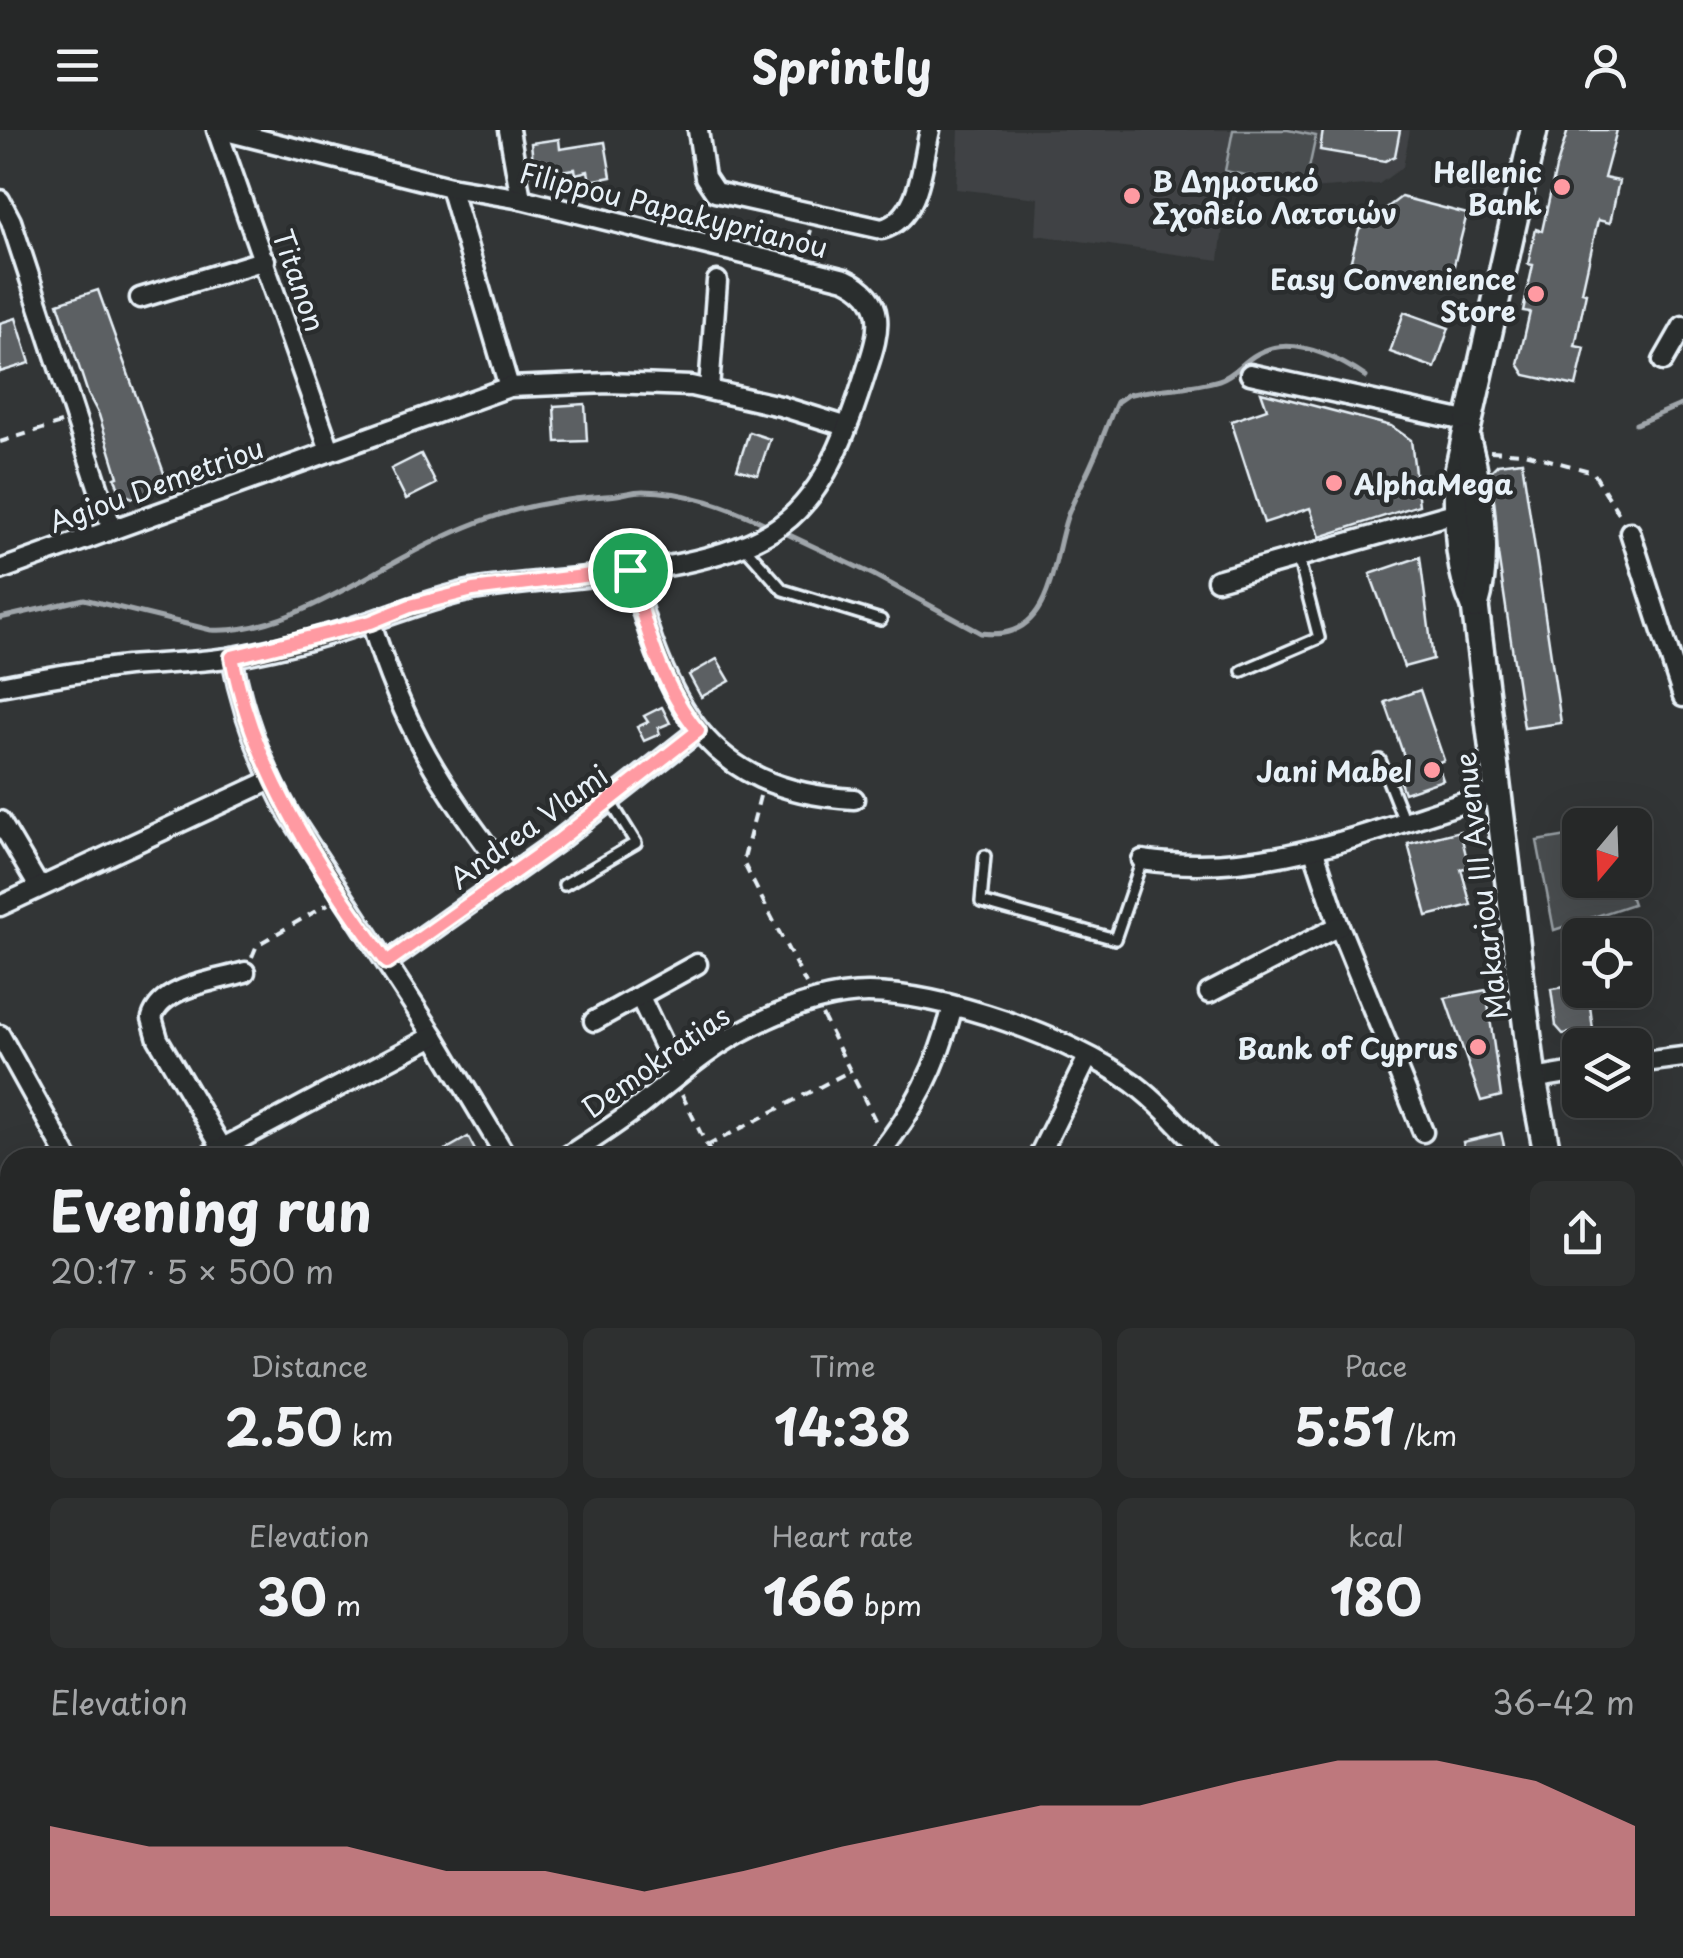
<!DOCTYPE html>
<html lang="en">
<head>
<meta charset="utf-8">
<style>
  body { margin:0; font-family:"Playpen Sans",sans-serif; background:#2e3030; color:#f1f3f6; height:100vh; display:flex; flex-direction:column; font-size:38px; white-space:nowrap }
  * { box-sizing:border-box; margin:0 }
  p { font-size:32px; color:#a4a6a8 }
  .icon { flex:none; width:55px; height:55px; fill:none; stroke:currentColor; stroke-width:2; stroke-linecap:round; stroke-linejoin:round }
  .map { position:relative; flex:1; overflow:hidden }
  .side { position:absolute; left:0px; top:1018px; width:1685px; height:812px; display:flex; flex-direction:column; background:#262828; border-radius:30px 30px 0 0; box-shadow:0 10px 40px #0002,0 0 0 2px #424445 }
  .side>* { flex:none }
  .needle { width:65px; rotate:199deg }
  .fabs { position:absolute; left:1562px; top:678px; display:grid; gap:20px }
  .fabs a { display:grid; place-items:center; width:90px; height:90px; border-radius:15px; background:#262828; box-shadow:0 10px 40px #0002,0 0 0 2px #424445; font-size:50px }
  .pin { position:absolute; display:grid; place-items:center; width:85px; height:85px; color:#fff; margin:-42px; border:5px solid #fff; border-radius:50%; box-shadow:0 2px 10px #0007 }
  .round { display:grid; place-items:center; flex:none; width:105px; height:105px; border-radius:15px; background:#2e3030 }
  .headline { display:flex; align-items:center; justify-content:space-between; height:170px; padding:0 50px }
  h1 { font-size:55px; font-weight:700; line-height:75px }
  .figures { display:grid; grid-template-columns:repeat(3,1fr); gap:15px; height:170px; padding:10px 50px }
  .figures div { display:grid; align-content:center; border-radius:15px; background:#2e3030; text-align:center }
  .figures b { font-size:50px; font-weight:700 }
  .figures small { font-size:28px; font-weight:400 }
  .figures p { font-size:28px }
  .chart { height:280px; padding:20px 50px }
  .chart p { display:flex; justify-content:space-between }
  .chart svg { width:100%; height:180px; margin-top:10px; fill:#ff9aa2; opacity:.7 }
  header { display:flex; justify-content:space-between; align-items:center; height:130px; padding:0 50px; background:#262828; font-size:45px; font-weight:700 }
  .map>svg:first-child { display:block }
  .built { fill:#3f4244 }
  .park { fill:#494d4f; stroke:#989fa4; stroke-width:2.5 }
  .lines { fill:none; stroke-linecap:round; stroke-linejoin:round }
  .stream { stroke:#9fa5aa; stroke-width:5 }
  .building { fill:#5c6063; stroke:#e8f1f8; stroke-width:2.5 }
  .lane-casing { stroke:#e8f1f8; stroke-width:16 }
  .street-casing { stroke:#e8f1f8; stroke-width:25 }
  .secondary-casing { stroke:#e8f1f8; stroke-width:32 }
  .path { stroke:#e8f1f8; stroke-width:4; stroke-dasharray:10 8; stroke-linecap:butt }
  .lane { stroke:#2a2d2e; stroke-width:9 }
  .street { stroke:#2a2d2e; stroke-width:18 }
  .secondary { stroke:#2a2d2e; stroke-width:25 }
  .route-casing { stroke:#fff; stroke-width:20 }
  .route { stroke:#ff9aa2; stroke-width:12 }
  .poi-dot { fill:#ff9aa2; stroke:#2a2d2e; stroke-width:4 }
  .labels { text-anchor:middle; dominant-baseline:central; stroke-width:9; stroke-linejoin:round; paint-order:stroke }
  .poi-label { font-size:28px; font-weight:bold; fill:#e8f1f8; stroke:#2a2d2e; text-anchor:end }
  .street-label { font-size:28px; fill:#e8f1f8; stroke:#2a2d2e }
</style>
</head>
<body>
<header><svg class="icon" aria-label="menu" viewBox="0 0 24 24"><path d="M4 6h16M4 12h16M4 18h16"/></svg>Sprintly<svg class="icon" aria-label="person" viewBox="0 0 24 24"><circle cx="12" cy="8" r="4"/><path d="M4 21q1-7 8-7t8 7"/></svg></header>
<div class="map">
<svg width="1683" height="1828" viewBox="0 0 1683 1828">
  <rect width="100%" height="100%" fill="#323536"/>
  <filter id="ink" filterUnits="userSpaceOnUse"><feTurbulence type="fractalNoise" baseFrequency=".01" numOctaves="2"/><feDisplacementMap in="SourceGraphic" scale="20" xChannelSelector="R" yChannelSelector="G"/><feConvolveMatrix kernelMatrix="1 2 1 2 8 2 1 2 1" color-interpolation-filters="sRGB"/></filter>
  <g filter="url(#ink)">
    <g class="built">
      <path d="M 959,0 L 1410,0 L 1403,37 L 1379,54 L 1227,65 L 1219,130 L 1036,105 L 1038,68 L 956,59 Z"/>
      <path d="M 1683,1024 L 1683,1553 L 1678,1556 L 1675,1541 L 1675,1031 Z"/>
    </g>
    <g class="park">
      <path d="M 1233,0 L 1288,0 L 1316,6 L 1305,57 L 1225,41 Z"/>
      <path d="M 1580,704 L 1580,750 L 1625,750 L 1633,774 L 1554,800 L 1537,711 Z"/>
    </g>
    <g class="lines">
      <g class="stream">
        <path d="M 1636,294 L 1683,274"/>
        <path d="M 783,402 L 874,445 L 981,503 C 1053,513 1051,434 1067,387 C 1074,368 1085,349 1093,330 C 1102,311 1108,291 1117,272 L 1127,265 C 1157,258 1188,259 1219,250 C 1235,245 1242,232 1257,224 C 1292,204 1336,227 1366,247"/>
        <path d="M 0,488 L 84,469 L 211,500 C 276,504 348,457 402,428 C 474,389 524,372 605,366 C 618,366 631,361 643,361 C 687,361 729,377 768,395"/>
      </g>
    </g>
    <g class="building">
      <path d="M 1323,0 L 1400,0 L 1395,26 L 1385,31 L 1320,20 Z"/>
      <path d="M 1568,0 L 1617,0 L 1604,48 L 1619,51 L 1610,93 L 1598,90 L 1582,162 L 1586,163 L 1575,216 L 1585,218 L 1576,256 L 1525,245 L 1518,234 L 1530,182 L 1523,181 L 1533,135 L 1528,134 L 1536,99 L 1542,101 L 1556,38 Z"/>
      <path d="M 559,9 L 560,19 L 605,12 L 611,47 L 590,51 L 588,41 L 576,44 L 575,39 L 546,43 L 533,32 L 531,13 Z"/>
      <path d="M 1401,67 L 1467,84 L 1448,159 L 1350,134 L 1359,99 Z"/>
      <path d="M 98,160 L 169,357 L 133,368 L 120,363 L 115,348 L 118,347 L 99,285 L 88,264 L 58,173 Z"/>
      <path d="M 1404,182 L 1449,198 L 1435,238 L 1390,222 Z"/>
      <path d="M 16,188 L 30,233 L 0,242 L 0,193 Z"/>
      <path d="M 1261,262 L 1391,296 L 1411,310 L 1419,375 L 1320,407 L 1310,378 L 1264,393 L 1231,291 L 1267,279 Z"/>
      <path d="M 585,274 L 587,311 L 556,312 L 554,276 Z"/>
      <path d="M 749,302 L 770,309 L 758,345 L 737,339 Z"/>
      <path d="M 421,324 L 436,354 L 406,369 L 391,339 Z"/>
      <path d="M 1522,331 L 1561,593 L 1524,598 L 1498,424 L 1491,341 L 1498,334 Z"/>
      <path d="M 1420,427 L 1433,529 L 1404,537 L 1370,444 Z"/>
      <path d="M 717,529 L 730,551 L 701,567 L 689,545 Z"/>
      <path d="M 1420,560 L 1444,630 L 1437,633 L 1443,650 L 1404,663 L 1394,636 L 1406,632 L 1385,572 Z"/>
      <path d="M 662,577 L 670,593 L 658,598 L 660,604 L 644,611 L 637,597 L 648,592 L 644,586 Z"/>
      <path d="M 1460,701 L 1469,737 L 1461,739 L 1471,775 L 1427,786 L 1408,714 Z"/>
      <path d="M 1580,855 L 1580,860 L 1588,860 L 1593,900 L 1563,904 L 1556,896 L 1551,859 Z"/>
      <path d="M 1486,860 L 1501,966 L 1481,971 L 1445,868 Z"/>
      <path d="M 1501,1003 L 1507,1028 L 1466,1028 L 1463,1012 Z"/>
      <path d="M 468,1007 L 479,1028 L 431,1028 Z"/>
    </g>
    <g class="lines">
      <g class="lane-casing">
        <g id="lane">
          <path d="M 744,416 L 783,460 L 881,490"/>
          <path d="M 1242,541 L 1319,508 L 1298,427"/>
          <path d="M 1380,630 L 1404,691"/>
          <path d="M 985,726 L 981,772 L 1115,809 L 1142,730"/>
          <path d="M 564,755 L 636,713 L 610,671"/>
          <path d="M 0,1707 L 10,1717"/>
          <path d="M 70,1820 L 76,1828"/>
          <path d="M 36,1828 L 36,1820"/>
        </g>
      </g>
      <g class="street-casing">
        <g id="street">
          <path d="M 217,0 L 330,320"/>
          <path d="M 509,0 L 521,69"/>
          <path d="M 698,0 L 705,47 L 715,62 L 882,99 C 921,88 922,33 930,0"/>
          <path d="M 450,57 L 509,257"/>
          <path d="M 0,70 L 11,91 L 112,399"/>
          <path d="M 140,168 L 265,130"/>
          <path d="M 1663,231 L 1683,196"/>
          <path d="M 1250,244 L 1470,292"/>
          <path d="M 709,259 L 717,151"/>
          <path d="M 1630,402 L 1683,567"/>
          <path d="M 0,440 L 509,257 L 609,253 L 691,256 L 780,276 L 845,296"/>
          <path d="M 630,440 C 667,570 702,661 854,669"/>
          <path d="M 1217,450 L 1458,382"/>
          <path d="M 371,492 C 403,597 442,659 509,745"/>
          <path d="M 232,527 C 242,583 262,635 289,684 L 434,906 L 507,1028"/>
          <path d="M 0,556 C 42,548 84,541 127,536 C 162,533 198,533 233,527 C 278,519 328,506 372,491 C 405,480 437,467 473,460 C 560,445 710,447 781,395 C 828,361 850,293 867,239 C 880,200 888,169 845,149 L 521,69 L 450,57 L 222,0"/>
          <path d="M 0,691 L 39,757"/>
          <path d="M 1314,721 L 1339,796 L 1423,1002"/>
          <path d="M 1142,730 C 1271,749 1378,697 1499,662"/>
          <path d="M 0,776 L 271,650"/>
          <path d="M 387,832 L 558,711 L 698,601"/>
          <path d="M 1209,863 L 1339,796"/>
          <path d="M 640,867 L 677,944"/>
          <path d="M 594,891 L 697,834"/>
          <path d="M 0,905 L 68,1028"/>
          <path d="M 1635,933 L 1683,927"/>
          <path d="M 1533,949 L 1580,941"/>
          <path d="M 222,1018 L 158,909 L 152,888 C 161,856 216,851 245,842"/>
          <path d="M 204,1028 L 434,906"/>
          <path d="M 565,1028 C 590,1011 616,995 640,976 C 677,947 709,917 752,896 C 787,878 828,863 868,863 C 943,863 1072,908 1133,953 C 1161,974 1185,1002 1209,1028"/>
          <path d="M 876,1028 C 916,978 937,938 953,876"/>
          <path d="M 1038,1028 L 1088,927"/>
          <path d="M 0,1218 L 10,1236"/>
          <path d="M 0,1319 L 10,1314"/>
          <path d="M 0,1423 L 10,1443"/>
          <path d="M 361,1820 L 371,1828"/>
          <path d="M 568,1820 L 576,1828"/>
          <path d="M 764,1820 L 769,1828"/>
          <path d="M 948,1820 L 952,1828"/>
          <path d="M 1319,1820 L 1323,1828"/>
          <path d="M 1524,1820 L 1526,1828"/>
        </g>
      </g>
      <g class="secondary-casing">
        <g id="secondary">
          <path d="M 1534,0 L 1457,345 C 1458,389 1456,437 1475,476 L 1533,949 L 1548,1028"/>
          <path d="M 1467,310 C 1480,358 1490,428 1475,476"/>
          <path d="M 1675,1637 L 1683,1673"/>
          <path d="M 1364,1820 L 1366,1828"/>
        </g>
      </g>
      <g class="path">
        <path d="M 0,24 L 0,25"/>
        <path d="M 804,124 L 811,100"/>
        <path d="M 0,312 L 61,293"/>
        <path d="M 1490,321 L 1524,323 L 1593,342 L 1622,389"/>
        <path d="M 760,666 L 743,732 L 806,854"/>
        <path d="M 252,827 L 257,815 L 328,774"/>
        <path d="M 822,885 L 878,996"/>
        <path d="M 682,965 L 713,1028"/>
        <path d="M 707,1016 L 850,941"/>
        <path d="M 1675,1047 L 1683,1040"/>
        <path d="M 0,1501 L 10,1496"/>
        <path d="M 1675,1567 L 1683,1563"/>
        <path d="M 1044,1820 L 1048,1828"/>
        <path d="M 1134,1820 L 1139,1828"/>
        <path d="M 1219,1820 L 1223,1828"/>
        <path d="M 719,1828 L 730,1820"/>
        <path d="M 921,1828 L 933,1822"/>
        <path d="M 1084,1828 L 1098,1820"/>
      </g>
      <use href="#lane" class="lane"/>
      <use href="#street" class="street"/>
      <use href="#secondary" class="secondary"/>
    </g>
  </g>
  <g class="lines" filter="url(#ink)">
    <g class="route-casing">
      <path id="route" d="M 630,440 C 646,497 660,555 698,601 L 558,711 L 387,832 C 319,739 254,642 232,527 L 371,492 L 410,476 L 473,460 Z"/>
    </g>
    <use href="#route" class="route"/>
  </g>
  <g class="poi-dot">
    <circle cx="1562" cy="57" r="10"/>
    <circle cx="1132" cy="66" r="10"/>
    <circle cx="1536" cy="164" r="10"/>
    <circle cx="1334" cy="353" r="10"/>
    <circle cx="1432" cy="640" r="10"/>
    <circle cx="1478" cy="917" r="10"/>
  </g>
  <g class="labels">
    <g class="poi-label">
      <text x="1542" y="41">Hellenic<tspan x="1542" dy="32">Bank</tspan></text>
      <text x="1152" y="50" text-anchor="start">Β Δημοτικό<tspan x="1152" dy="32">Σχολείο Λατσιών</tspan></text>
      <text x="1516" y="148">Easy Convenience<tspan x="1516" dy="32">Store</tspan></text>
      <text x="1354" y="353" text-anchor="start">AlphaMega</text>
      <text x="1412" y="640">Jani Mabel</text>
      <text x="1458" y="917">Bank of Cyprus</text>
    </g>
    <g class="street-label">
      <text transform="translate(674 79) rotate(14)">Filippou Papakyprianou</text>
      <text transform="translate(300 150) rotate(71)">Titanon</text>
      <text transform="translate(156 354) rotate(-20)">Agiou Demetriou</text>
      <text transform="translate(528 696) rotate(-36)">Andrea Vlami</text>
      <text transform="translate(1480 756) rotate(-97)">Makariou III Avenue</text>
      <text transform="translate(655 931) rotate(-35)">Demokratias</text>
    </g>
  </g>
</svg>
<div class="fabs">
<a><svg class="needle" viewBox="-14 -14 28 28"><path d="M0-13l5 13h-10z" fill="#e53935"/><path d="M0 13l5-13h-10z" fill="#a4a6a8"/></svg></a>
<a><svg class="icon" aria-label="locate" viewBox="0 0 24 24"><circle cx="12" cy="12" r="6"/><path d="M12 2v4M12 18v4M2 12h4M18 12h4"/></svg></a>
<a><svg class="icon" aria-label="layers" viewBox="0 0 24 24"><path d="M12 4l9 5-9 5-9-5zM3 14l9 5 9-5"/></svg></a>
</div>
<div class="pin" style="left:630px;top:440px;background:#1e9e55"><svg class="icon" aria-label="arrive" viewBox="0 0 24 24"><path d="M6 21V4h12l-3 4 3 4H6"/></svg></div>
<section class="side">
<div class="headline"><div><h1>Evening run</h1><p>20:17 · 5 × 500 m</p></div><a class="round"><svg class="icon" aria-label="share" viewBox="0 0 24 24"><path d="M12 15V3M7 8l5-5 5 5M5 13v7h14v-7"/></svg></a></div>
<div class="figures">
<div><p>Distance</p><b>2.50<small> km</small></b></div>
<div><p>Time</p><b>14:38</b></div>
<div><p>Pace</p><b>5:51<small> /km</small></b></div>
</div>
<div class="figures">
<div><p>Elevation</p><b>30<small> m</small></b></div>
<div><p>Heart rate</p><b>166<small> bpm</small></b></div>
<div><p>kcal</p><b>180</b></div>
</div>
<div class="chart"><p><span>Elevation</span>36–42 m</p>
<svg viewBox="0 0 160 44" preserveAspectRatio="none"><path d="M0 44V22L10 27L20 27L30 27L40 33L50 33L60 38L70 33L80 27L90 22L100 17L110 17L120 11L130 6L140 6L150 11L160 22V44z"/></svg>
</div>
</section>
</div>
</body>
</html>
